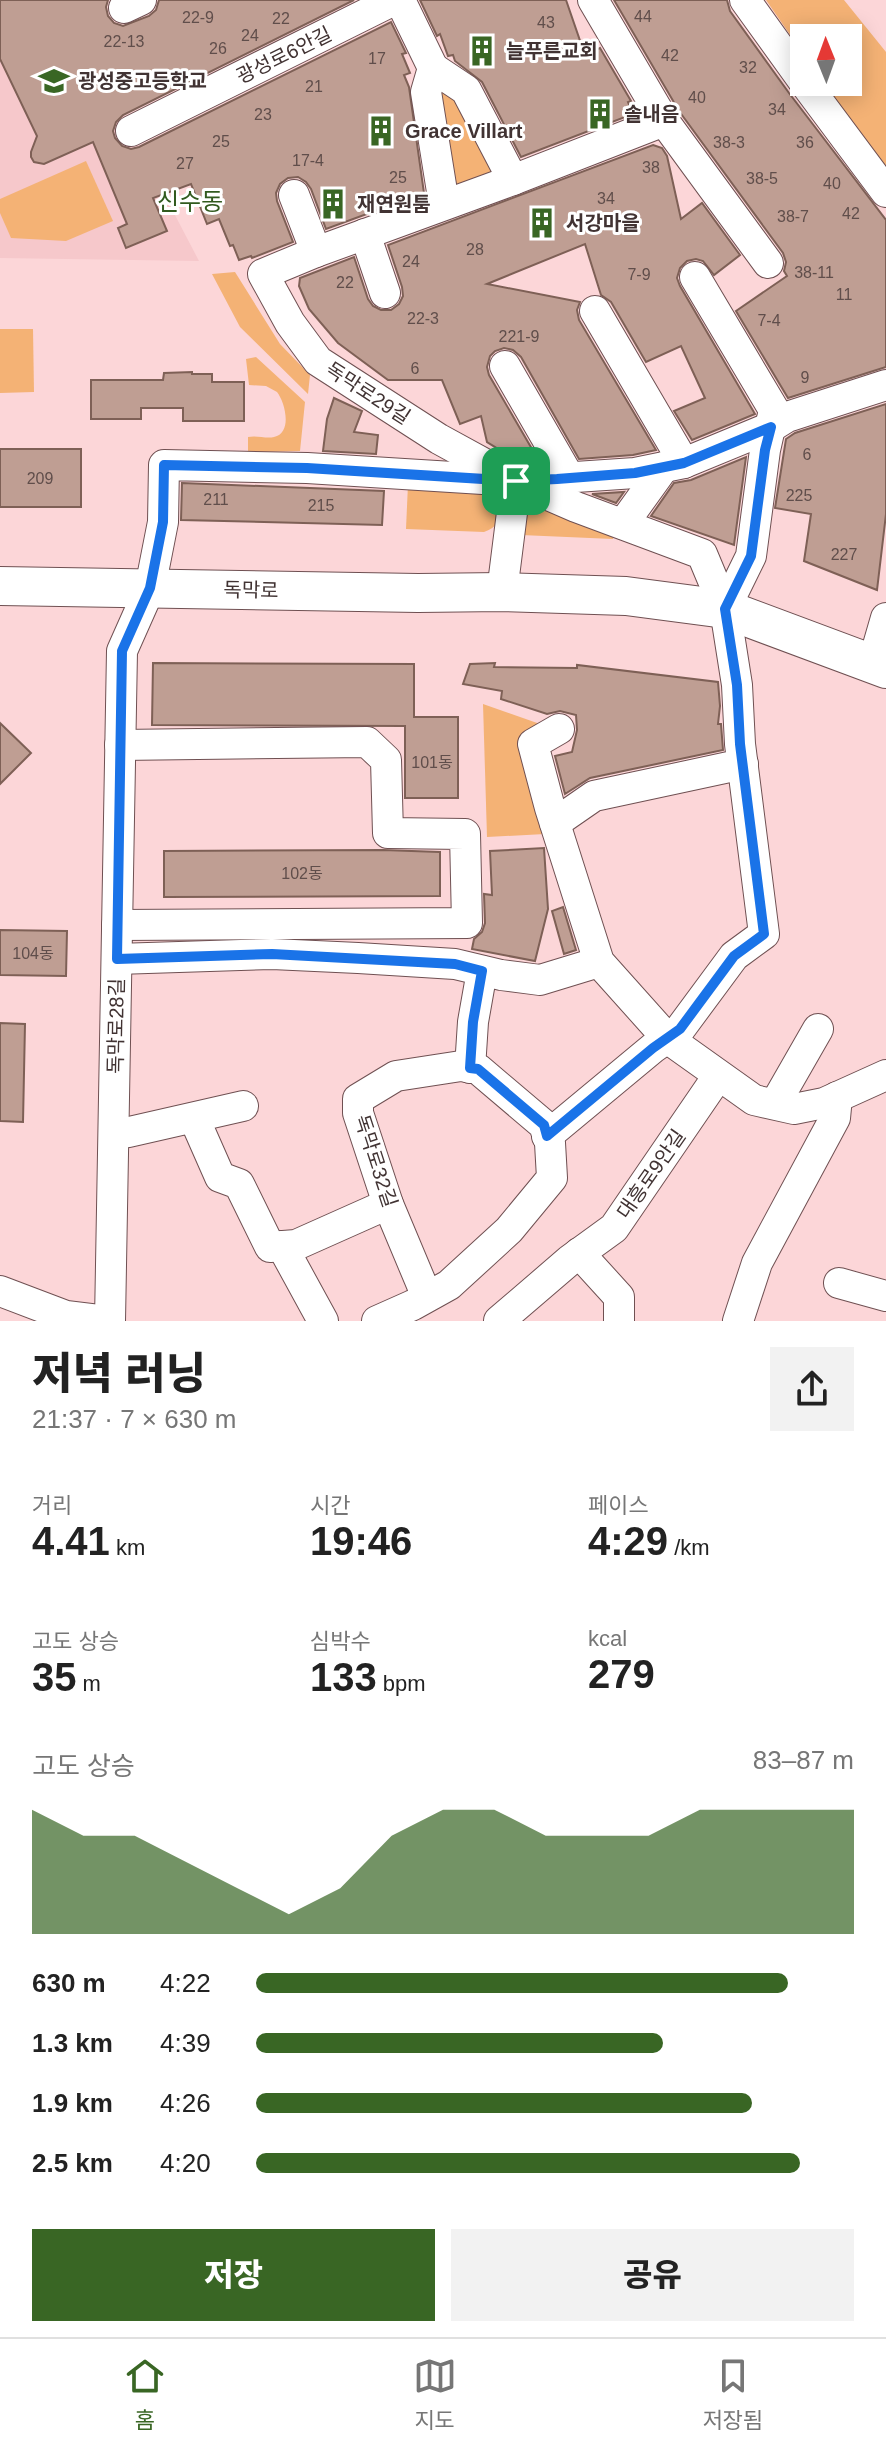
<!DOCTYPE html>
<html lang="ko">
<head>
<meta charset="utf-8">
<style>
  body { margin:0; font-family:Arial,"Noto Sans KR",sans-serif; background:#f2f2f2; color:#222; height:100vh; display:flex; flex-direction:column; font-size:30px; white-space:nowrap }
  * { box-sizing:border-box; margin:0 }
  p { font-size:26px; color:#767676 }
  .icon { flex:none; width:44px; height:44px; fill:none; stroke:currentColor; stroke-width:2; stroke-linecap:round; stroke-linejoin:round }
  .map { position:relative; height:1321px; overflow:hidden }
  .side { display:flex; flex-direction:column; background:#fff; flex:1 }
  .side>* { flex:none }
  .needle { width:52px; rotate:359deg }
  .fabs { position:absolute; left:790px; top:24px; display:grid; gap:16px }
  .fabs a { display:grid; place-items:center; width:72px; height:72px; border-radius:0px; background:#fff; box-shadow:0 4px 20px #0003; font-size:40px }
  .pin { position:absolute; display:grid; place-items:center; width:68px; height:68px; color:#fff; margin:-34px; border-radius:16px; box-shadow:0 4px 12px #0006 }
  .round { display:grid; place-items:center; flex:none; width:84px; height:84px; border-radius:0px; background:#f2f2f2 }
  .summary { display:flex; align-items:center; justify-content:space-between; height:136px; padding:0 32px }
  h1 { font-size:44px; font-weight:800; line-height:60px }
  .stats { display:grid; grid-template-columns:repeat(3,1fr); gap:12px; height:136px; padding:8px 32px }
  .stats div { display:grid; align-content:center }
  .stats b { font-size:40px; font-weight:800 }
  .stats small { font-size:22px; font-weight:400 }
  .stats p { font-size:22px }
  .chart { height:224px; padding:16px 32px }
  .chart p { display:flex; justify-content:space-between }
  .chart svg { width:100%; height:144px; margin-top:8px; fill:#396624; opacity:.7 }
  .action { display:flex; gap:16px; margin-top:auto; padding:16px 32px }
  .action a { flex:1; height:92px; border-radius:0px; background:#396624; color:#fff; font-size:32px; font-weight:800; line-height:92px; text-align:center }
  .action a+a { background:#f2f2f2; color:#222 }
  ul { padding:0 32px; list-style:none; font-size:26px }
  li { display:grid; grid-template-columns:128px 96px 1fr; align-items:center; height:60px }
  li i { height:20px; border-radius:10px; background:#396624 }
  .dock { display:flex; justify-content:space-around; align-items:center; height:112px; border-top:2px solid #e0e0e0; background:#fff; font-size:22px; color:#767676 }
  .dock a { display:grid; justify-items:center; gap:4px }
  .dock .selected { color:#396624 }
  .map>svg:first-child { display:block }
  .built { fill:#f6c8cb }
  .green { fill:#f4b275 }
  .building { fill:#bf9e93; stroke:#7e6056; stroke-width:2 }
  .lines { fill:none; stroke-linecap:round; stroke-linejoin:round }
  .minor-casing { stroke:#6f5052; stroke-width:32 }
  .major-casing { stroke:#6f5052; stroke-width:40 }
  .minor { stroke:#fff; stroke-width:30 }
  .major { stroke:#fff; stroke-width:38 }
  .route-casing { stroke:#fff; stroke-width:16 }
  .route { stroke:#1a73e8; stroke-width:10 }
  .labels { text-anchor:middle; dominant-baseline:central; stroke-width:6; stroke-linejoin:round; paint-order:stroke }
  .number-label { font-size:16px; fill:#604e4b }
  .poi-label { font-size:20px; font-weight:bold; fill:#413333; stroke:#fff; text-anchor:start }
  .street-label { font-size:20px; fill:#413333; stroke:#fff }
  .quarter-label { font-size:24px; fill:#315a1e; stroke:#fff }
</style>
</head>
<body>
<div class="map">
<svg width="886" height="1321" viewBox="0 0 886 1321">
  <rect width="100%" height="100%" fill="#fcd6d8"/>
  <path class="built" d="M 0,0 L 85,31 L 131,131 L 199,261 L 0,258 Z"/>
  <g class="green">
    <path d="M 766,0 L 844,0 L 886,52 L 886,168 L 862,139 L 823,82 L 848,82 L 848,38 L 804,38 L 804,55 Z"/>
    <path d="M 437,81 L 458,96 L 500,175 L 452,193 Z"/>
    <path d="M 86,161 L 113,221 L 66,241 L 11,238 L 0,213 L 0,199 Z"/>
    <path d="M 235,272 L 280,344 L 310,375 L 308,394 L 240,327 L 212,274 Z"/>
    <path d="M 0,329 L 33,329 L 34,392 L 0,393 Z"/>
    <path d="M 256,357 L 305,402 L 300,451 L 248,452 L 248,437 C 257,435 266,439 274,437 C 293,433 285,402 277,392 L 266,386 L 249,385 L 246,359 Z"/>
    <path d="M 408,484 L 494,491 C 509,505 503,526 484,532 L 406,529 Z"/>
    <path d="M 525,498 L 614,534 L 613,539 L 521,535 Z"/>
    <path d="M 483,704 L 540,724 L 545,834 L 487,837 Z"/>
  </g>
  <g class="building">
    <path d="M 0,0 L 108,0 L 106,7 L 108,16 L 114,23 L 123,26 L 149,16 L 156,10 L 159,0 L 354,0 L 123,115 L 116,122 L 113,131 L 115,138 L 122,146 L 131,149 L 139,147 L 391,22 L 406,53 L 402,54 L 410,73 L 404,75 L 409,87 L 424,193 L 326,229 L 311,189 L 306,182 L 298,177 L 288,178 L 280,184 L 276,193 L 277,201 L 293,242 L 252,258 L 251,256 L 239,260 L 233,245 L 230,246 L 219,219 L 207,224 L 191,184 L 153,198 L 167,231 L 126,248 L 118,228 L 127,224 L 93,142 L 44,164 L 34,162 L 31,157 L 31,152 L 37,136 L 0,59 Z"/>
    <path d="M 420,0 L 566,0 L 585,55 L 600,48 L 631,101 L 628,102 L 633,114 L 521,157 L 482,82 L 455,61 L 453,55 L 448,56 L 440,34 L 437,36 Z"/>
    <path d="M 614,0 L 727,0 L 730,11 L 789,93 L 886,220 L 886,367 L 788,398 L 736,311 L 787,276 L 784,271 L 786,262 L 783,253 L 679,111 Z"/>
    <path d="M 653,145 L 662,148 L 667,156 L 681,219 L 702,203 L 740,255 L 714,275 L 703,261 L 696,259 L 687,261 L 680,268 L 677,278 L 680,286 L 755,414 L 692,440 L 674,411 L 705,398 L 681,346 L 646,362 L 611,302 L 601,295 L 585,244 L 487,284 L 580,302 L 577,310 L 579,320 L 656,450 L 633,455 L 579,459 L 521,357 L 513,350 L 504,348 L 495,351 L 490,356 L 487,367 L 489,375 L 539,461 L 521,463 L 487,442 L 481,416 L 460,424 L 442,380 L 388,380 L 338,343 L 309,309 L 299,286 L 300,278 L 354,257 L 368,299 L 373,306 L 381,310 L 391,310 L 399,304 L 403,296 L 402,287 L 388,245 Z"/>
    <path d="M 192,372 L 192,374 L 212,374 L 212,382 L 244,382 L 244,421 L 183,421 L 183,408 L 141,408 L 141,419 L 91,419 L 91,380 L 163,380 L 164,373 Z"/>
    <path d="M 334,398 L 362,411 L 354,432 L 378,435 L 376,454 L 323,451 L 327,419 Z"/>
    <path d="M 886,404 L 886,514 L 877,590 L 804,561 L 811,514 L 775,508 L 786,439 L 795,433 Z"/>
    <rect x="0" y="449" width="81" height="58"/>
    <path d="M 746,457 L 734,545 L 651,516 L 674,483 L 691,480 Z"/>
    <path d="M 182,483 L 384,491 L 382,525 L 181,520 Z"/>
    <path d="M 624,492 L 616,503 L 592,494 Z"/>
    <path d="M 153,663 L 414,664 L 414,717 L 458,717 L 458,798 L 405,798 L 405,726 L 152,725 Z"/>
    <path d="M 495,663 L 494,667 L 577,668 L 577,665 L 718,682 L 720,706 L 718,724 L 721,724 L 723,750 L 590,778 L 565,794 L 555,756 L 572,752 L 577,730 L 576,715 L 560,711 L 547,714 L 501,699 L 502,691 L 463,684 L 470,664 Z"/>
    <path d="M 0,723 L 31,753 L 0,784 Z"/>
    <path d="M 544,848 L 548,909 L 535,961 L 472,949 L 474,939 L 482,932 L 485,923 L 484,894 L 492,895 L 490,851 Z"/>
    <path d="M 383,850 L 440,852 L 440,896 L 164,897 L 164,851 Z"/>
    <path d="M 563,907 L 576,950 L 564,954 L 552,911 Z"/>
    <path d="M 0,930 L 67,931 L 66,976 L 0,975 Z"/>
    <path d="M 0,1023 L 25,1024 L 23,1122 L 0,1121 Z"/>
  </g>
  <g class="lines">
    <g class="minor-casing">
      <g id="minor">
        <path d="M 400,0 L 433,68 L 426,92 L 444,204"/>
        <path d="M 593,0 L 664,121 L 768,263"/>
        <path d="M 745,0 L 804,82"/>
        <path d="M 124,8 L 141,0"/>
        <path d="M 433,68 L 466,90 L 513,180"/>
        <path d="M 804,82 L 886,192"/>
        <path d="M 131,131 L 394,0"/>
        <path d="M 294,195 L 316,252"/>
        <path d="M 365,234 L 385,293"/>
        <path d="M 695,277 L 774,410 L 765,450 L 751,556 L 725,609"/>
        <path d="M 595,311 L 684,463"/>
        <path d="M 505,366 L 569,477"/>
        <path d="M 623,524 L 664,467"/>
        <path d="M 502,592 L 516,481"/>
        <path d="M 873,663 L 886,618"/>
        <path d="M 559,729 L 533,744 L 550,808 L 599,962 L 667,1038 L 754,1100 L 794,1109 L 824,1103 L 886,1075"/>
        <path d="M 555,823 L 594,796 L 743,764"/>
        <path d="M 117,925 L 467,923 L 465,834 L 388,833 L 386,760 L 367,742 L 120,745"/>
        <path d="M 117,959 L 272,954 L 358,958 L 455,964 L 501,975 L 540,980 L 599,962"/>
        <path d="M 470,1068 L 473,1022 L 482,971"/>
        <path d="M 775,1104 L 818,1029"/>
        <path d="M 194,1118 L 220,1177 L 239,1184 L 270,1247 L 296,1245 L 388,1204"/>
        <path d="M 114,1133 L 129,1132 L 243,1106"/>
        <path d="M 547,1136 L 653,1048 L 680,1029 L 734,956 L 764,934 L 740,744 L 737,685 L 725,609 L 702,554 L 576,507 L 516,481 L 439,439 L 318,361 L 290,323 L 263,274 L 316,252 L 513,180 L 664,121"/>
        <path d="M 282,1246 L 323,1321"/>
        <path d="M 579,1253 L 619,1297 L 619,1321"/>
        <path d="M 839,1283 L 886,1296"/>
        <path d="M 0,1291 L 66,1316 L 107,1321"/>
        <path d="M 110,1321 L 122,651 L 150,588 L 163,522 L 164,465 L 307,468 L 516,481 L 635,473 L 684,463 L 771,427 L 787,417 L 886,385"/>
        <path d="M 377,1321 L 413,1305 L 449,1285 L 509,1230 L 552,1178 L 550,1143 L 544,1125 L 478,1069 L 461,1066 L 396,1076 L 358,1099 L 358,1113 L 388,1204 L 427,1297"/>
        <path d="M 499,1321 L 570,1260 L 614,1228 L 718,1076"/>
        <path d="M 738,1321 L 757,1263 L 835,1118 L 837,1097"/>
      </g>
    </g>
    <g class="major-casing">
      <path id="major" d="M 0,586 L 418,593 L 502,592 L 626,596 L 725,609 L 886,669"/>
    </g>
    <use href="#minor" class="minor"/>
    <use href="#major" class="major"/>
  </g>
  <g class="lines">
    <g class="route-casing">
      <path id="route" d="M 771,427 L 765,450 L 751,556 L 725,609 L 737,685 L 740,744 L 764,934 L 734,956 L 680,1029 L 653,1048 L 547,1136 L 544,1125 L 478,1069 L 470,1068 L 473,1022 L 482,971 L 455,964 L 272,954 L 117,959 L 122,651 L 150,588 L 163,522 L 164,465 L 307,468 L 516,481 L 557,479 L 635,473 L 684,463 Z"/>
    </g>
    <use href="#route" class="route"/>
  </g>
  <defs>
    <g id="building-bare" transform="scale(2.4)"><path d="M-4-6H4V6H1V3H-1V6H-4ZM-2.5-4.3h1.7v1.8h-1.7ZM.8-4.3h1.7v1.8H.8ZM-2.5-1h1.7V.8h-1.7ZM.8-1h1.7V.8H.8Z" fill="#396624" stroke="#fff" stroke-width="2.5" paint-order="stroke"/></g>
    <g id="school-bare" transform="scale(2.4)"><path d="M0-5L7-2L0 1L-7-2ZM-4 1L0 2.5L4 1V4Q0 6-4 4Z" fill="#396624" stroke="#fff" stroke-width="2.5" paint-order="stroke"/></g>
  </defs>
  <g fill-rule="evenodd">
    <use href="#building-bare" x="482" y="51"/>
    <use href="#school-bare" x="54" y="81"/>
    <use href="#building-bare" x="600" y="114"/>
    <use href="#building-bare" x="381" y="131"/>
    <use href="#building-bare" x="333" y="204"/>
    <use href="#building-bare" x="542" y="223"/>
  </g>
  <g class="labels">
    <g class="number-label">
      <text x="643" y="16">44</text>
      <text x="198" y="17">22-9</text>
      <text x="281" y="18">22</text>
      <text x="546" y="22">43</text>
      <text x="250" y="35">24</text>
      <text x="124" y="41">22-13</text>
      <text x="218" y="48">26</text>
      <text x="670" y="55">42</text>
      <text x="377" y="58">17</text>
      <text x="748" y="67">32</text>
      <text x="314" y="86">21</text>
      <text x="697" y="97">40</text>
      <text x="777" y="109">34</text>
      <text x="263" y="114">23</text>
      <text x="221" y="141">25</text>
      <text x="729" y="142">38-3</text>
      <text x="805" y="142">36</text>
      <text x="308" y="160">17-4</text>
      <text x="185" y="163">27</text>
      <text x="651" y="167">38</text>
      <text x="398" y="177">25</text>
      <text x="762" y="178">38-5</text>
      <text x="832" y="183">40</text>
      <text x="606" y="198">34</text>
      <text x="851" y="213">42</text>
      <text x="793" y="216">38-7</text>
      <text x="475" y="249">28</text>
      <text x="411" y="261">24</text>
      <text x="814" y="272">38-11</text>
      <text x="639" y="274">7-9</text>
      <text x="345" y="282">22</text>
      <text x="844" y="294">11</text>
      <text x="423" y="318">22-3</text>
      <text x="769" y="320">7-4</text>
      <text x="519" y="336">221-9</text>
      <text x="415" y="368">6</text>
      <text x="805" y="377">9</text>
      <text x="807" y="454">6</text>
      <text x="40" y="478">209</text>
      <text x="799" y="495">225</text>
      <text x="216" y="499">211</text>
      <text x="321" y="505">215</text>
      <text x="844" y="554">227</text>
      <text x="432" y="762">101동</text>
      <text x="302" y="873">102동</text>
      <text x="33" y="953">104동</text>
    </g>
    <g class="poi-label">
      <text x="506" y="51">늘푸른교회</text>
      <text x="78" y="81">광성중고등학교</text>
      <text x="624" y="114">솔내음</text>
      <text x="405" y="131">Grace Villart</text>
      <text x="357" y="204">재연원툼</text>
      <text x="566" y="223">서강마을</text>
    </g>
    <g class="street-label">
      <text transform="translate(284 55) rotate(-26)">광성로6안길</text>
      <text transform="translate(368 393) rotate(33)">독막로29길</text>
      <text transform="translate(251 590) rotate(1)">독막로</text>
      <text transform="translate(116 1026) rotate(-89)">독막로28길</text>
      <text transform="translate(376 1161) rotate(72)">독막로32길</text>
      <text transform="translate(651 1174) rotate(-55)">대흥로9안길</text>
    </g>
    <g class="quarter-label">
      <text x="190" y="201">신수동</text>
    </g>
  </g>
</svg>
<div class="fabs">
<a><svg class="needle" viewBox="-14 -14 28 28"><path d="M0-13l5 13h-10z" fill="#e53935"/><path d="M0 13l5-13h-10z" fill="#767676"/></svg></a>
</div>
<div class="pin" style="left:516px;top:481px;background:#1e9e55"><svg class="icon" aria-label="arrive" viewBox="0 0 24 24"><path d="M6 21V4h12l-3 4 3 4H6"/></svg></div>
</div>
<section class="side">
<div class="summary"><div><h1>저녁 러닝</h1><p>21:37 · 7 × 630 m</p></div><a class="round"><svg class="icon" aria-label="share" viewBox="0 0 24 24"><path d="M12 15V3M7 8l5-5 5 5M5 13v7h14v-7"/></svg></a></div>
<div class="stats">
<div><p>거리</p><b>4.41<small> km</small></b></div>
<div><p>시간</p><b>19:46</b></div>
<div><p>페이스</p><b>4:29<small> /km</small></b></div>
</div>
<div class="stats">
<div><p>고도 상승</p><b>35<small> m</small></b></div>
<div><p>심박수</p><b>133<small> bpm</small></b></div>
<div><p>kcal</p><b>279</b></div>
</div>
<div class="chart"><p><span>고도 상승</span>83–87 m</p>
<svg viewBox="0 0 160 44" preserveAspectRatio="none"><path d="M0 44V6L10 14L20 14L30 22L40 30L50 38L60 30L70 14L80 6L90 6L100 14L110 14L120 14L130 6L140 6L150 6L160 6V44z"/></svg>
</div>
<ul>
<li><b>630 m</b>4:22<i style="width:89%"></i></li>
<li><b>1.3 km</b>4:39<i style="width:68%"></i></li>
<li><b>1.9 km</b>4:26<i style="width:83%"></i></li>
<li><b>2.5 km</b>4:20<i style="width:91%"></i></li>
</ul>
<div class="action"><a>저장</a><a>공유</a></div>
</section>
<nav class="dock">
<a class="selected"><svg class="icon" aria-label="home" viewBox="0 0 24 24"><path d="M3 11l9-7 9 7M6 9v11h12V9"/></svg>홈</a>
<a><svg class="icon" aria-label="map" viewBox="0 0 24 24"><path d="M3 6l6-2 6 2 6-2v14l-6 2-6-2-6 2zM9 4v14M15 6v14"/></svg>지도</a>
<a><svg class="icon" aria-label="saved" viewBox="0 0 24 24"><path d="M7 4h10v16l-5-4-5 4z"/></svg>저장됨</a>
</nav>
</body>
</html>
